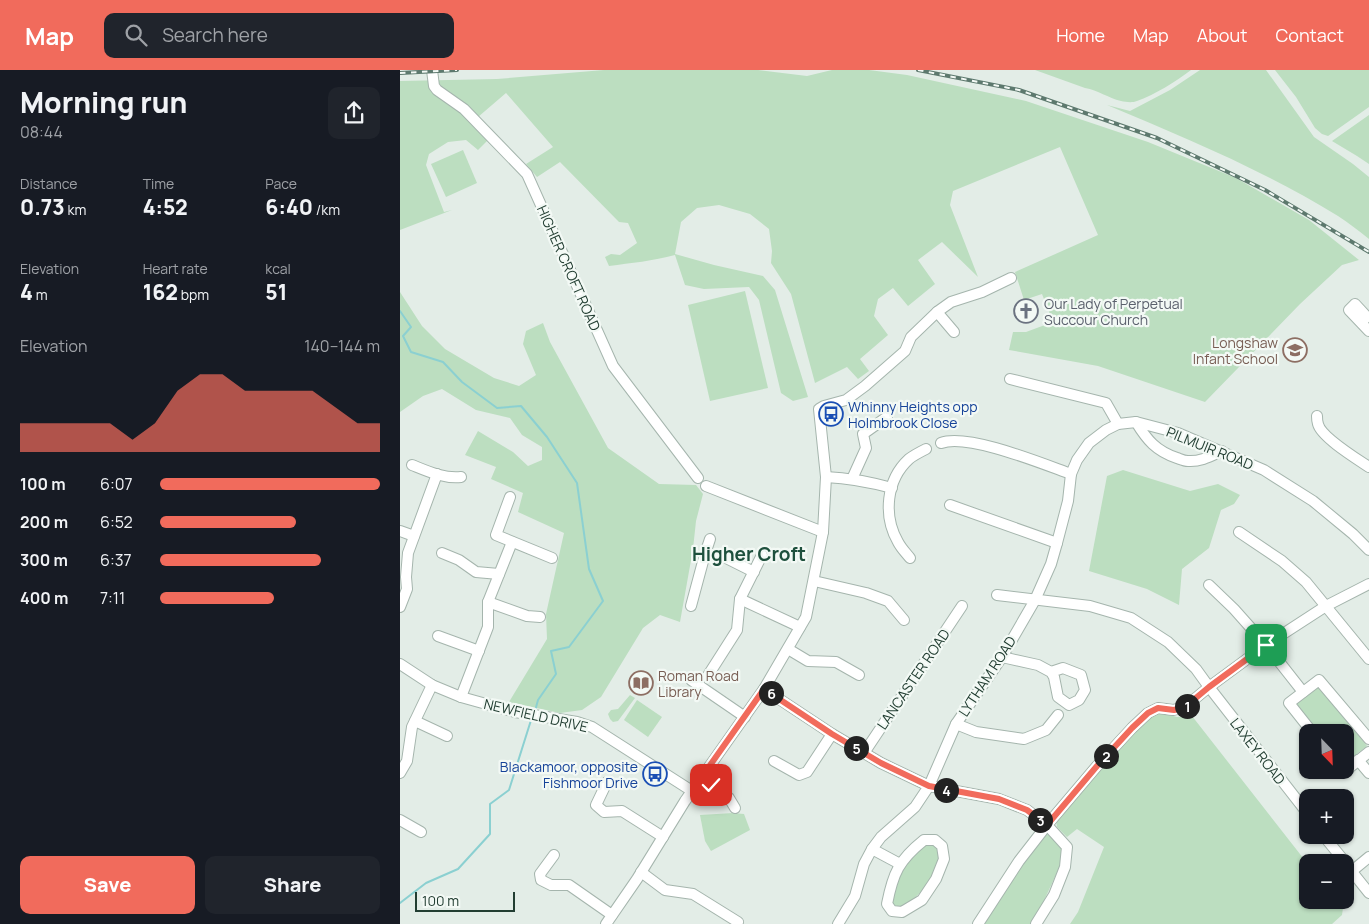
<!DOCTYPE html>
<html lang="en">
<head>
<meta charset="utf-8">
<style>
  body { margin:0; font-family:Manrope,sans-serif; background:#20242c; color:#f1f3f6; height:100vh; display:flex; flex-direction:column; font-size:19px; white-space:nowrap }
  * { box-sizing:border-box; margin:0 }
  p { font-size:16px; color:#9ea1a6 }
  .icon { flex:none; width:28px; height:28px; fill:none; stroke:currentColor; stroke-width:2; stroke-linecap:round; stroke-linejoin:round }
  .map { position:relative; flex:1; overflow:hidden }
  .side { display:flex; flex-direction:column; background:#171b24; width:400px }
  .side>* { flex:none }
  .needle { width:32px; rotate:157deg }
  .fabs { position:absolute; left:899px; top:654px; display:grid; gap:10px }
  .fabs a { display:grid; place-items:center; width:55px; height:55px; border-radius:10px; background:#171b24; box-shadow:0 1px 4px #0004; font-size:25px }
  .scale { position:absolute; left:15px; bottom:12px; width:100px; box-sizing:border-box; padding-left:5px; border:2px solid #223e32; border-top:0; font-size:14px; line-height:18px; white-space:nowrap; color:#223e32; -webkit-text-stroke:4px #f3f9f5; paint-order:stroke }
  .pin { position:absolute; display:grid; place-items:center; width:42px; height:42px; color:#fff; margin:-21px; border-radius:10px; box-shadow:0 2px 8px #0006 }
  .km { position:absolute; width:25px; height:25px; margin:-12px; border-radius:50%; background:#222; color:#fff; font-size:14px; line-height:25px; text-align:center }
  .round { display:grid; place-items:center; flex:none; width:52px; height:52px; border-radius:10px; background:#20242c }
  .overview { display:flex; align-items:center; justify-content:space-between; height:85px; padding:0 20px }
  h1 { font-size:28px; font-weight:800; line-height:38px }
  .stats { display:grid; grid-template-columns:repeat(3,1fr); gap:8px; height:85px; padding:5px 20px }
  .stats div { display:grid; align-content:center }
  .stats b { font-size:21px; font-weight:800 }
  .stats small { font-size:14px; font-weight:400 }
  .stats p { font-size:14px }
  .chart { height:140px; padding:10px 20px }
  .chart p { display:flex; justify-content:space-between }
  .chart svg { width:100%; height:90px; margin-top:5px; fill:#f16b5c; opacity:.7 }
  .primary-button { display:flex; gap:10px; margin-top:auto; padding:10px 20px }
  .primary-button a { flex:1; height:58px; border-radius:10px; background:#f16b5c; color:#fff; font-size:20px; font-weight:800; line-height:58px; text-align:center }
  .primary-button a+a { background:#20242c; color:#f1f3f6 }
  ul { padding:0 20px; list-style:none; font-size:16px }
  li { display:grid; grid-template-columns:80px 60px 1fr; align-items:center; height:38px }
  li i { height:12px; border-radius:6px; background:#f16b5c }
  header { display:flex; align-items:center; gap:30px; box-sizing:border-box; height:70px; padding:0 25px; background:#f16b5c; color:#fff }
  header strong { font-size:24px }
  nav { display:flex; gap:28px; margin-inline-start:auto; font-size:18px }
  .search { width:350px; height:45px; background:#20242c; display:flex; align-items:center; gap:12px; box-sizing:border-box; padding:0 18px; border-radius:10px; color:#9ea1a6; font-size:19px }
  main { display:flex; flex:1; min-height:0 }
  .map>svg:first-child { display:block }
  .green { fill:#bcdec0 }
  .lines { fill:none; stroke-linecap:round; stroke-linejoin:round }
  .stream { stroke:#8bd0d1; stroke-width:2 }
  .minor-casing { stroke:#a5b5ad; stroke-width:12 }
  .minor { stroke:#fff; stroke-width:10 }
  .rail-casing { stroke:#5d796e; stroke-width:4 }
  .rail { stroke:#f3f9f5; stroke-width:2; stroke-dasharray:5.5; stroke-linecap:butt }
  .route-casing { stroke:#fff; stroke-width:10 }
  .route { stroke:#f16b5c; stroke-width:6 }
  .labels { text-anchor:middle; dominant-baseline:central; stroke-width:4.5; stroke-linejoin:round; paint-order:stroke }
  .street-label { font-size:14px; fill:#223e32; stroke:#f3f9f5 }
  .worship-label { font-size:14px; fill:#5b616d; stroke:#f3f9f5; text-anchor:start }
  .education-label { font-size:14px; fill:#785e54; stroke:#f3f9f5; text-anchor:end }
  .transit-label { font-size:14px; fill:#164399; stroke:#f3f9f5; text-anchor:start }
  .district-label { font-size:19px; font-weight:bold; fill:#1e503d; stroke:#f3f9f5 }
</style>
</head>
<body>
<header>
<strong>Map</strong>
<div class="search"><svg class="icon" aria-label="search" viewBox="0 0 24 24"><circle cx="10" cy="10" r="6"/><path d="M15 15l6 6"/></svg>Search here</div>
<nav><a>Home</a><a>Map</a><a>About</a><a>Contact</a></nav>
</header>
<main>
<section class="side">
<div class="overview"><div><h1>Morning run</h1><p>08:44</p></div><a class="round"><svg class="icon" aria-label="share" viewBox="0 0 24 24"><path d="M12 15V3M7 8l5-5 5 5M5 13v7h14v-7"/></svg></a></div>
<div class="stats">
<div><p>Distance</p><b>0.73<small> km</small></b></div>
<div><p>Time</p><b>4:52</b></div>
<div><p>Pace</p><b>6:40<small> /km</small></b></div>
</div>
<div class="stats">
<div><p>Elevation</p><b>4<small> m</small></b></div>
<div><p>Heart rate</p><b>162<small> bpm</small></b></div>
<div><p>kcal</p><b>51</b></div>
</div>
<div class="chart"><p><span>Elevation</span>140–144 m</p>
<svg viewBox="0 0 160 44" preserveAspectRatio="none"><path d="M0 44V30L10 30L20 30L30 30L40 30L50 38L60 30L70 14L80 6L90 6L100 14L110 14L120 14L130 14L140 22L150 30L160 30V44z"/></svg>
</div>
<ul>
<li><b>100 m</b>6:07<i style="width:100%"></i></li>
<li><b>200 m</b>6:52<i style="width:62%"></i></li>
<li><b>300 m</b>6:37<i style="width:73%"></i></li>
<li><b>400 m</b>7:11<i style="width:52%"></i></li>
</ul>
<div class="primary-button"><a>Save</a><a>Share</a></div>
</section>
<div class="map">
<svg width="969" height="854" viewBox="0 0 969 854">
  <rect width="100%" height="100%" fill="#e3ede7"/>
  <g class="green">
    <path d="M 204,0 L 358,0 L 407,6 L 432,0 L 469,0 L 507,5 L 626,31 L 748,72 L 836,108 L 909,150 L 959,190 L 942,195 L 900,234 L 805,332 L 698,296 L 609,280 L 613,262 L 626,262 L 653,252 L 642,224 L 624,230 L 615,202 L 698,165 L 660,77 L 553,121 L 550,135 L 578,207 L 542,172 L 518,190 L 535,214 L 508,236 L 493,218 L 478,229 L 474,246 L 488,265 L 460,289 L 469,301 L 458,309 L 447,297 L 415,313 L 391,224 L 371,193 L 372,181 L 369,159 L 350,144 L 319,135 L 297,138 L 281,152 L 275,184 L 314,195 L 363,206 L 375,220 L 408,327 L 393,331 L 381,323 L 359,230 L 349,217 L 304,219 L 285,215 L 275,185 C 253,191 231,193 209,196 L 205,187 L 211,184 L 220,185 L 237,173 L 228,153 L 219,152 L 160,92 L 137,107 L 126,94 L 153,77 L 106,23 L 78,47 L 94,64 L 78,80 L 66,70 L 48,72 L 29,84 L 26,95 L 44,142 L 52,140 L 0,160 L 0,11 L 97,9 Z"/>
    <path d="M 635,0 L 791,0 C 775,12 756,24 737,31 C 732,33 726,32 721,31 C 708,28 698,20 685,18 Z"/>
    <path d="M 800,0 L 866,0 L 914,67 L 953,94 L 969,107 L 969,169 C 959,161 949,153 938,146 C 865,101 786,68 707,35 L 730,41 L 770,20 Z"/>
    <path d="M 875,0 L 969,0 L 969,37 L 928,66 L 922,64 L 915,58 L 896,27 Z"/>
    <path d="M 969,45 L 969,94 L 957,86 L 932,71 Z"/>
    <path d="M 63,80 L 77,113 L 46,127 L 31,94 Z"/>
    <path d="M 345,221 L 368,318 L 310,331 L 288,235 Z"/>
    <path d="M 0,222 L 22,256 L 45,279 L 94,308 L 119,316 L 136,305 L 123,274 L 126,261 L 143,253 L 150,272 L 208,378 L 259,414 L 296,415 L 303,424 L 296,451 L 293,479 L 280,552 L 260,545 L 243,558 L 201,627 L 182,640 L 160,643 L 109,632 L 147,569 L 146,544 L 164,463 L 118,442 L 123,423 L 91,409 L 96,397 L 65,385 L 78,361 L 113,382 L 128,396 L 142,390 L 142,377 L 122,365 L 110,348 L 76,340 L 42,319 L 23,326 L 0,342 Z"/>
    <path d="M 723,400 L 790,421 L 818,414 L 840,425 L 834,434 L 821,440 L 809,478 L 782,499 L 779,535 L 747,519 L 689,501 L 707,406 Z"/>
    <path d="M 918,616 L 967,676 L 945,693 L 945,662 L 918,662 L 895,634 Z"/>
    <path d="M 230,625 L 235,628 L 218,651 L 213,652 L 210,649 L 208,644 L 211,640 L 218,639 Z"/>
    <path d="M 237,630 L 262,647 L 248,667 L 224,650 Z"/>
    <path d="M 759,642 L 777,647 L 792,646 L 907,793 L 908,830 L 937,830 L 943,838 L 942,845 L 932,854 L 670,854 L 678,842 L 704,777 L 677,759 L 667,767 L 657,757 L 656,750 L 692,707 L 749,647 Z"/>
    <path d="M 333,743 L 344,744 L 350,760 L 311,781 L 305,771 L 300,745 Z"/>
    <path d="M 644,764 L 652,765 L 663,776 L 660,796 L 641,837 L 631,854 L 582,854 Z"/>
    <path d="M 527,772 L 539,778 C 542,804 521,825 501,838 L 493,836 C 485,811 511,788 527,772 Z"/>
  </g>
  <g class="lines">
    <g class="stream">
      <path d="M 0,241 L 11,257 L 3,266 L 11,282 L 43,292 L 62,312 L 97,338 L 121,336 L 147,367 L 177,413 L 189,499 L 203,531 L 169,577 L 151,581 L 156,604 L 138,630 L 135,641"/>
      <path d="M 0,833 L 26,813 L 58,799 L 90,764 L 90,734 L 109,720 L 132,647"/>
    </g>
    <g class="minor-casing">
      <g id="minor">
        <path d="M 32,0 L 34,16 L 37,20 L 64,39 L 127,104 L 213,296 L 298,408"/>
        <path d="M 537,242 L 554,262"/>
        <path d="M 961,252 L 967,247 L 955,234 L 949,240 L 969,261"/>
        <path d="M 610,309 L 706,333 L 718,354"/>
        <path d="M 917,346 C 917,348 917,351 918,354 C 921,367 957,389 969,397"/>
        <path d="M 736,352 C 747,370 756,381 777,388 C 780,389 784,391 788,391 C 800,392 811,386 822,381"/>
        <path d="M 541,373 C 568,363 643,394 671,404"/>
        <path d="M 12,395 C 27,401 44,409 61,407"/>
        <path d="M 426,407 C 448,408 470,412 492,418"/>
        <path d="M 452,409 L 466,378 L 463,364 L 487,347"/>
        <path d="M 306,416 L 423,462"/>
        <path d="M 110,427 L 96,465 L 152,488"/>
        <path d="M 550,435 L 657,473"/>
        <path d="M 0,461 L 14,466"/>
        <path d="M 839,462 L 882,491 L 906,512 L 969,589"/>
        <path d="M 310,469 L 305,484 L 320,485 L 354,502"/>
        <path d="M 42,483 L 59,490 L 76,502 L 99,504"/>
        <path d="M 362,485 L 340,529 L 400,557"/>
        <path d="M 510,488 C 506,483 501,478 498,472 C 483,446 486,410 509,389 C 514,385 520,382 526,379"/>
        <path d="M 414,511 L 466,523 L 488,531 L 504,550"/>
        <path d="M 809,515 L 834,539 L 866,575 L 903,622"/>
        <path d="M 597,525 L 690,536 L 731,548 L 768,572 L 796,599 L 809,617 L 908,744"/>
        <path d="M 88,532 L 127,546 L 140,547"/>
        <path d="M 291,536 L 305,484"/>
        <path d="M 0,537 L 7,519 L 6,507 L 8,483 L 37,404"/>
        <path d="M 38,566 L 79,581"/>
        <path d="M 388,579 L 408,591 L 436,592 L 459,605"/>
        <path d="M 602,587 L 638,595 L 651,602 L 654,607 L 658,627 L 669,635 L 679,630 L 685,620 L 681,605 L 663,598 L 651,602"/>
        <path d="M 0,594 L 32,615 L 61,627 L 115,642 L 177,652 L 192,657 L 292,721"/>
        <path d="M 307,607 L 337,560 L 340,529"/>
        <path d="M 291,610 L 345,647"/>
        <path d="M 364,619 L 432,664 L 481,693 L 529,716 L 599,729 L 627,740 L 647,755 L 667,777 L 665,797 L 654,825 L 636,854"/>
        <path d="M 61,627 L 88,557 L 88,532 L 112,472"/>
        <path d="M 15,651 L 47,666"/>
        <path d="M 556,654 L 576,662 L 624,669 L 646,660 L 658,645"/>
        <path d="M 912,662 L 889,633 L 919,610 L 969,669"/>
        <path d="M 464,683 L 562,536"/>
        <path d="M 958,690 L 969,703"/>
        <path d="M 374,691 L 399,705 L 407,702 L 432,664"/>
        <path d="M 942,700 L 944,702 L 969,682"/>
        <path d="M 0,703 L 7,691 L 12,657 L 32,615"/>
        <path d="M 301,708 L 329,728 L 335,738"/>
        <path d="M 207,712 L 196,735 L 204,742 L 222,741 L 263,767"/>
        <path d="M 0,750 L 21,762"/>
        <path d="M 923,765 L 945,792"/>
        <path d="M 524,770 L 535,770 L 542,776 L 544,789 L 536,809 L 522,830 L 502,842 L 492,841 L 487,834 C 493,803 499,790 524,770 Z"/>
        <path d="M 472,779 L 500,794"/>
        <path d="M 154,785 L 140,804 L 141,810 L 151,815 L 169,815 L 212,845"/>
        <path d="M 945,793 L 969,823"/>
        <path d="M 952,801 L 969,787"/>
        <path d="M 241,802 L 265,820 L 293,824 L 338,852 L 337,854"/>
        <path d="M 206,854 L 237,809 L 285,731 L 364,619 L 406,547 L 423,462 L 426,407 L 419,339 L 424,336 L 446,330 L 465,316 L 505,281 L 511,267 L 537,242 L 551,232 L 582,222 L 611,208"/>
        <path d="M 438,854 L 455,826 L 464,794 L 472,779 L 481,767 L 515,737 L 529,716 L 556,654 L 602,587 L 635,530 L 651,494 L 657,473 L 668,431 L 671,404 L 677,390 L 689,373 L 706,360 L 718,354 L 736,352 L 778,363 L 864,400 L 913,431 L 953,464 L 969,480"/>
        <path d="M 578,854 L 619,791 L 647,755 L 697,696 L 732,658 L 748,643 L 758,638 L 773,640 L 785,637 L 809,617 L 866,575 L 926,536 L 969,514"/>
      </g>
    </g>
    <use href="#minor" class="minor"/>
    <g class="rail-casing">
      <g id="rail">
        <path d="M 518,0 L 619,20 L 757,68 L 865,120 L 969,182"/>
        <path d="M 0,3 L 57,0"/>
      </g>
    </g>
    <use href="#rail" class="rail"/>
  </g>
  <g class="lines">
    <g class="route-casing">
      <path id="route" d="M 311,715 L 301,708 L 364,619 L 432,664 L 481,693 L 529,716 L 599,729 L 627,740 L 647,755 L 697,696 L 732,658 L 748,643 L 758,638 L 774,640 L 785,637 L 809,617 L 866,575"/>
    </g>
    <use href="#route" class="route"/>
  </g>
  <defs>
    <g id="church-ring" transform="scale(1.25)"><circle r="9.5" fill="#f3f9f5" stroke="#6b7280" stroke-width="1.5"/><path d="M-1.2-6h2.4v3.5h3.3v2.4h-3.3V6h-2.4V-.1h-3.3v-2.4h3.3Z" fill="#6b7280"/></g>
    <g id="school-ring" transform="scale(1.25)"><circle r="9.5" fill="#f3f9f5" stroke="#8d6e63" stroke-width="1.5"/><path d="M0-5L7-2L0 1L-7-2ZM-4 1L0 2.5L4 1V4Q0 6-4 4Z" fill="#8d6e63"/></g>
    <g id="bus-ring" transform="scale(1.25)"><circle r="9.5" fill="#f3f9f5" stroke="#1a4fb4" stroke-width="1.5"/><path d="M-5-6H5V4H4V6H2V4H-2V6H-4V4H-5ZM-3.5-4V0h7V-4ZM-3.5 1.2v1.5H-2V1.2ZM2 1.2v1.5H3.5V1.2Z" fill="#1a4fb4"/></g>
    <g id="library-ring" transform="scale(1.25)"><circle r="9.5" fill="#f3f9f5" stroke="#8d6e63" stroke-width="1.5"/><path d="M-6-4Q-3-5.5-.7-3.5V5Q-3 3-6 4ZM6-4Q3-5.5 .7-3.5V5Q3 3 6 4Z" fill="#8d6e63"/></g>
  </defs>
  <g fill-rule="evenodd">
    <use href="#church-ring" x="626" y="241"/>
    <use href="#school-ring" x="895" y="280"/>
    <use href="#bus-ring" x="431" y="344"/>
    <use href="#library-ring" x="241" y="613"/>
    <use href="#bus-ring" x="255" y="704"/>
  </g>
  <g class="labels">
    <g class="street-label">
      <text transform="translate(169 198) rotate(66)">HIGHER CROFT ROAD</text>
      <text transform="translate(810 378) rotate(22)">PILMUIR ROAD</text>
      <text transform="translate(587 606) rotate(-57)">LYTHAM ROAD</text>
      <text transform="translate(513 609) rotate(-56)">LANCASTER ROAD</text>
      <text transform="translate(136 645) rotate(13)">NEWFIELD DRIVE</text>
      <text transform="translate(858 681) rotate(52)">LAXEY ROAD</text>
    </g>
    <g class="worship-label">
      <text x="644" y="233">Our Lady of Perpetual<tspan x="644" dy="16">Succour Church</tspan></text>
    </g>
    <g class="education-label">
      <text x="878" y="272">Longshaw<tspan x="878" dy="16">Infant School</tspan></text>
      <text x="258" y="605" text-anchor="start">Roman Road<tspan x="258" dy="16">Library</tspan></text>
    </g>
    <g class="transit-label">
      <text x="448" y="336">Whinny Heights opp<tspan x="448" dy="16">Holmbrook Close</tspan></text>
      <text x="238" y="696" text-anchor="end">Blackamoor, opposite<tspan x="238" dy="16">Fishmoor Drive</tspan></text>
    </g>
    <g class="district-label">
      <text x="349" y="484">Higher Croft</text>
    </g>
  </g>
</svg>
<div class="fabs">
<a><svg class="needle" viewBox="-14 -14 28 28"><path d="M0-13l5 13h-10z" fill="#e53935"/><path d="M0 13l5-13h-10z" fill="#9ea1a6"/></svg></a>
<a>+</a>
<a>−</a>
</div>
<div class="scale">100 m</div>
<div class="pin" style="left:866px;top:575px;background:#1e9e55"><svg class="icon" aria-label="arrive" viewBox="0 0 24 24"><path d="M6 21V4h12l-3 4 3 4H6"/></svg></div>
<div class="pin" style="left:311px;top:715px;background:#d93025"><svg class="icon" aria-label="check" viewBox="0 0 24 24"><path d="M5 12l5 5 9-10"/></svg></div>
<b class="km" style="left:787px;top:636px">1</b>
<b class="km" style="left:706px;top:686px">2</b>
<b class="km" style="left:640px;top:750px">3</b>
<b class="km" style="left:546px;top:720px">4</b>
<b class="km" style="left:456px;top:678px">5</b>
<b class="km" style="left:371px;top:623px">6</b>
</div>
</main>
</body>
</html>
